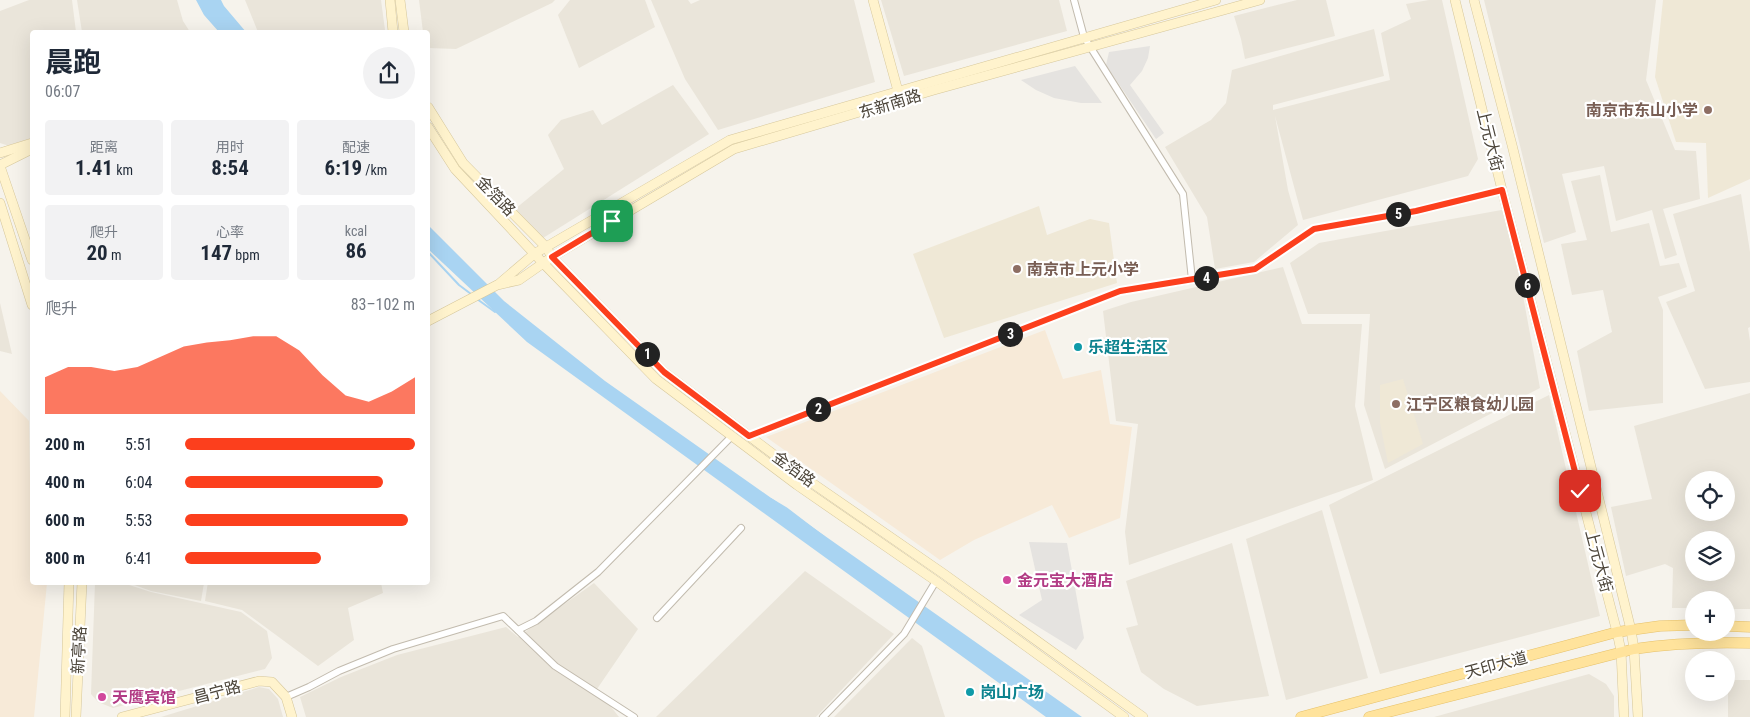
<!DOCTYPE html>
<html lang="zh">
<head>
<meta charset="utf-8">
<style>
  body { margin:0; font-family:"Roboto Condensed","Noto Sans SC",sans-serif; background:#f2f2f3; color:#1f2937; height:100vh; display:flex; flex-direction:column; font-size:19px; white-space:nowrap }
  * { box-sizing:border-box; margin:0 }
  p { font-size:16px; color:#747a83 }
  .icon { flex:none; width:28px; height:28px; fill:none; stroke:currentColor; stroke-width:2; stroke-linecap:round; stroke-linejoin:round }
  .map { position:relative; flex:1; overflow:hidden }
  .panel { position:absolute; left:30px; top:30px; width:400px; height:555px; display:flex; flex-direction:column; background:#fff; border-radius:5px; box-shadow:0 5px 20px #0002 }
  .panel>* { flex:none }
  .tools { position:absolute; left:1685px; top:471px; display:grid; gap:10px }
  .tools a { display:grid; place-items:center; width:50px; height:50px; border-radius:50%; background:#fff; box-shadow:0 5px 20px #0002; font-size:25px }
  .pin { position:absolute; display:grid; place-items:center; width:42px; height:42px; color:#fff; margin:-21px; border-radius:10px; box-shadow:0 2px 8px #0006 }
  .km { position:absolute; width:25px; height:25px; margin:-12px; border-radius:50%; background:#222; color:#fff; font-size:14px; line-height:25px; text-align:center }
  .round { display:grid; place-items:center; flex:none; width:52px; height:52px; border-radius:26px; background:#f2f2f3 }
  .overview { display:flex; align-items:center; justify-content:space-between; height:85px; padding:0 15px }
  h1 { font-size:28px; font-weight:700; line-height:38px }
  .stats { display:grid; grid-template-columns:repeat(3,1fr); gap:8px; height:85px; padding:5px 15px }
  .stats div { display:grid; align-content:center; border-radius:5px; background:#f2f2f3; text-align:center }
  .stats b { font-size:21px; font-weight:700 }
  .stats small { font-size:14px; font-weight:400 }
  .stats p { font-size:14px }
  .chart { height:140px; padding:10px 15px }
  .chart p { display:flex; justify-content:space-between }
  .chart svg { width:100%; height:90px; margin-top:5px; fill:#fc3f1d; opacity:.7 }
  ul { padding:0 15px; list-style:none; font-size:16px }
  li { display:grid; grid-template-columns:80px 60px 1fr; align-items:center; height:38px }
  li i { height:12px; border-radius:6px; background:#fc3f1d }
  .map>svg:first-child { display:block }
  .residential { fill:#eae5da; fill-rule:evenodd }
  .commercial { fill:#f7ead8 }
  .education { fill:#efe8d6 }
  .parking { fill:#e5e3e0 }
  .water { fill:#a9d4f2 }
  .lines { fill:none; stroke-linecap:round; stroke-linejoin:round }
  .stream { stroke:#a9d4f2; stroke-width:2 }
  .street-casing { stroke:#c2bbae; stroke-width:8 }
  .secondary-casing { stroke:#d6c79b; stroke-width:10 }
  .primary-casing { stroke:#e6c16a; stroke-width:11 }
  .street { stroke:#fff; stroke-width:6 }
  .secondary { stroke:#fff3cd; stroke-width:9 }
  .primary { stroke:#ffe39c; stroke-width:10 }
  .route-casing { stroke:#fff; stroke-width:10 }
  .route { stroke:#fc3f1d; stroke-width:6 }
  .education-dot { fill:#8d6e63; stroke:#fff; stroke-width:2 }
  .culture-dot { fill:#0f9aa8; stroke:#fff; stroke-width:2 }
  .hotel-dot { fill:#d1479c; stroke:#fff; stroke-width:2 }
  .labels { text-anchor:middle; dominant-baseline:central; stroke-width:4.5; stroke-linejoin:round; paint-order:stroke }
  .street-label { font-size:16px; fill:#4b4439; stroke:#fff }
  .education-label { font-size:16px; font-weight:bold; fill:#785e54; stroke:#fff; text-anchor:start }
  .culture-label { font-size:16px; font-weight:bold; fill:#0d838f; stroke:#fff; text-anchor:start }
  .hotel-label { font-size:16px; font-weight:bold; fill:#b23c85; stroke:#fff; text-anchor:start }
</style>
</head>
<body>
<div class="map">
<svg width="1750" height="717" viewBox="0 0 1750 717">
  <rect width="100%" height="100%" fill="#f6f3ec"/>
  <g class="residential">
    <path d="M 29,0 L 72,0 L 76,32 L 32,32 L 32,138 L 9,146 L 0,143 L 0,11 Z"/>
    <path d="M 77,0 L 177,0 L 183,21 L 190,32 L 82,32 Z"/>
    <path d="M 245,0 L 381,0 L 385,30 L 375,32 L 258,32 Z"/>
    <path d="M 419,0 L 555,0 L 552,3 L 456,49 L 428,48 L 428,32 L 423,32 Z"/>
    <path d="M 570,0 L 645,0 L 655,27 L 579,68 L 558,15 Z"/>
    <path d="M 651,0 L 688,0 L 691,4 L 700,0 L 854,0 L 875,82 L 718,130 L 685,79 Z"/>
    <path d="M 881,0 L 1059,0 L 1067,31 L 904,76 Z"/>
    <path d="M 1297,0 L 1326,0 L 1335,36 L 1245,59 L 1241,39 L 1234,16 Z"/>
    <path d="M 1429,0 L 1442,0 L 1478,159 L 1468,176 L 1303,220 L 1275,116 L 1288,190 L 1298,225 L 1254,262 L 1215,269 L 1207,217 L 1165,147 L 1211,120 L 1226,103 L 1232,70 L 1374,29 L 1384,76 L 1273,105 L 1273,110 L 1390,80 L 1381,33 L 1411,19 L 1406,4 Z"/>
    <path d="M 1484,0 L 1656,0 L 1646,80 L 1675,150 L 1696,151 L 1700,199 L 1663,209 L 1677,255 L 1665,259 L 1652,210 L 1616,221 L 1604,166 L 1562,174 L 1576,232 L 1544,243 Z"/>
    <path d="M 673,85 L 709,134 L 543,238 L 515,209 L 564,169 L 548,135 L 561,120 L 593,110 L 602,125 Z"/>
    <path d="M 1600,175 L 1611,232 L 1649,223 L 1660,266 L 1679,263 L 1687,287 L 1658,297 L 1663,310 L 1663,403 L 1589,411 L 1577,351 L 1612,332 L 1603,290 L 1572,295 L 1561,244 L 1587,240 L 1571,181 Z"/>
    <path d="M 1741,194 L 1750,252 L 1750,327 L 1748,328 L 1750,341 L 1750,382 L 1705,389 L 1666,302 L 1695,291 L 1673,214 Z"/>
    <path d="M 1507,209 L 1540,388 L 1385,469 L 1364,405 L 1370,314 L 1308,314 L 1290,263 L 1319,243 Z"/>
    <path d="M 1283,267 L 1302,324 L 1362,324 L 1355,406 L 1373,480 L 1129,565 L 1125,532 L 1138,424 L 1116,421 L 1103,311 L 1131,302 Z"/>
    <path d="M 0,303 L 12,354 L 0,351 Z"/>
    <path d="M 1750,393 L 1750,609 L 1726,609 L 1726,600 L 1694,600 L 1694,608 L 1672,608 L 1673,568 L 1665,564 L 1626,576 L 1611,507 L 1652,499 L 1634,426 ZM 1694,480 L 1726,480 L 1726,512 L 1694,512 ZM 1694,540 L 1726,540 L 1726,572 L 1694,572 Z"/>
    <path d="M 1549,395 L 1600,616 L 1380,674 L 1329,505 Z"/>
    <path d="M 1322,510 L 1368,678 L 1286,700 L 1246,539 Z"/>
    <path d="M 1232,543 L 1269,696 L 1197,706 L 1164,689 L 1141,672 L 1126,628 L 1138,625 L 1126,581 Z"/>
    <path d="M 805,571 L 894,634 L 816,717 L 656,717 Z"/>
    <path d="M 208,582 L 381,583 L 383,593 L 348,608 L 354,640 L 318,666 L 242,610 L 205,601 Z"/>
    <path d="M 95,583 L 123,583 L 151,592 L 241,612 L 267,631 L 272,658 L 265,669 L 113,708 L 98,702 L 91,694 Z"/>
    <path d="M 129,583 L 204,582 L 204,583 L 201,601 L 151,591 Z"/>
    <path d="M 594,583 L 638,629 L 597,689 L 619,717 L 306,717 L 300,697 L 341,677 L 397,655 L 506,627 L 518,637 Z"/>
    <path d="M 912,638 L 922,646 L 945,717 L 834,717 Z"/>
    <path d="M 1589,674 L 1606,684 L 1614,696 L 1614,717 L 1434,717 Z"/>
    <rect x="1728" y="680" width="22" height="37"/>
    <path d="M 259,687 L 269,689 L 278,699 L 283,717 L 161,717 Z"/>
  </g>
  <g class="commercial">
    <path d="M 1045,330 L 1063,379 L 1101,370 L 1110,424 L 1132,427 L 1120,518 L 1069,538 L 1052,505 L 974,540 L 940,560 L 766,437 Z"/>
    <path d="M 0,391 L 29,421 L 30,477 L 32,487 L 32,582 L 47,583 L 34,717 L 0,717 Z"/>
  </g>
  <g class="education">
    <path d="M 1663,0 L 1750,0 L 1750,179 L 1708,198 L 1706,143 L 1676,142 L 1655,77 Z"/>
    <path d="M 1039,206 L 1047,235 L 1090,219 L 1109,223 L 1117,283 L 944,338 L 913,254 Z"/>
    <path d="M 1403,379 L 1423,444 L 1388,463 L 1380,423 L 1380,385 Z"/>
  </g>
  <g class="parking">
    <path d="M 1150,46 L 1148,58 L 1142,71 L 1130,85 L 1164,133 L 1156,139 L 1106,65 L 1109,52 Z"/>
    <path d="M 1075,66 L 1102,103 L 1081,103 L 1054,98 L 1036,90 L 1021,80 Z"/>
    <path d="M 1029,542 L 1067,543 L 1084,638 L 1076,650 L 1019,615 L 1042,600 Z"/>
  </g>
  <g class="water">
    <path d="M 196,0 L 221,0 L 224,6 L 246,32 L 219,32 L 204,15 Z"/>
    <path d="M 428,225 L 504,301 L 605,381 L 1082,717 L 1046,717 L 527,342 L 428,249 Z"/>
  </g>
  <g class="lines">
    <g class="stream">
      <path d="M 428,252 L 459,285 L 471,294"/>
      <path d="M 477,299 L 495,312"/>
      <path d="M 771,499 L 786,508 L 824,537"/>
    </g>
    <g class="street-casing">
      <g id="street">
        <path d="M 1192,280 L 1255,269 L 1314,229 L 1416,211 L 1502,190"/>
        <path d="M 749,436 L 1120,291 L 1192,280 L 1183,194 L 1084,37 L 1074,0"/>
        <path d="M 657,618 L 741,528"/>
        <path d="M 518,630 L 536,621 L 598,572 L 732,436"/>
        <path d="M 286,697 L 309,687 L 339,671 L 393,649 L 503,616 L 555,666 L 634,717"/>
        <path d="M 823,717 L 904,634 L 936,581"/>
      </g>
    </g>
    <g class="secondary-casing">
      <g id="secondary">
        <path d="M 390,0 L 393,32"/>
        <path d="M 400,0 L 404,32"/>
        <path d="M 873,0 L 898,91"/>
        <path d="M 1455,0 L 1502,190 L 1617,632 L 1621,651 L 1624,717"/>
        <path d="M 1474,0 L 1512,145 L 1631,630 L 1634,649 L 1638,717"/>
        <path d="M 428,107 L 463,163 L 546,247 L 552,257 L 664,372 L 805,478 L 944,574 L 1143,717"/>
        <path d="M 428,127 L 455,169 L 543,263 L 656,379 L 797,485 L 936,581 L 1124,717"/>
        <path d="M 0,153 L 32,143"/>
        <path d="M 0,165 L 32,149"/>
        <path d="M 0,166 L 32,260"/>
        <path d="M 0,203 L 32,305"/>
        <path d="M 500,283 L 534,254 L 730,140 L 1216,0"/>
        <path d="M 428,321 L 497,285 L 519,280 L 552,257 L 734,149 L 934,90 L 1260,0"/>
        <path d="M 65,717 L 69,582"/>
        <path d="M 76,717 L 82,582"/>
        <path d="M 122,717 L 259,681 L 272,682 L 286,697 L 292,717"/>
      </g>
    </g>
    <g class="primary-casing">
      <g id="primary">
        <path d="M 1726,626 L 1750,627"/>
        <path d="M 1301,717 L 1617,632 L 1660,626 L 1694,625"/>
        <path d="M 1369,717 L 1634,649 C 1673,643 1711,642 1750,643"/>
      </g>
    </g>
    <use href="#street" class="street"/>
    <use href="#secondary" class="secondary"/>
    <use href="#primary" class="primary"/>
  </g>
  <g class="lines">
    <g class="route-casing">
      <path id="route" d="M 612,221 L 552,257 L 664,372 L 749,436 L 1120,291 L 1255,269 L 1314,229 L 1416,211 L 1502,190 L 1580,491"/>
    </g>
    <use href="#route" class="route"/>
  </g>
  <g class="education-dot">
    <circle cx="1708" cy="110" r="5"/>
    <circle cx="1017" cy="269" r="5"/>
    <circle cx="1396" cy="404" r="5"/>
  </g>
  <g class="culture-dot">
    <circle cx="1078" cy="347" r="5"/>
    <circle cx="970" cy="692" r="5"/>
  </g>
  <g class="hotel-dot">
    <circle cx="1007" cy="580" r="5"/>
    <circle cx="102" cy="697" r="5"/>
  </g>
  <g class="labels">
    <g class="street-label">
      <text transform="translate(890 104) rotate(-17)">东新南路</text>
      <text transform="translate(1490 140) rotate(76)">上元大街</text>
      <text transform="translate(496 196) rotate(46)">金箔路</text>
      <text transform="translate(794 469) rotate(36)">金箔路</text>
      <text transform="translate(1599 561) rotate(75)">上元大街</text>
      <text transform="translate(79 650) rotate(-87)">新亭路</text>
      <text transform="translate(1496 665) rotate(-15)">天印大道</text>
      <text transform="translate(217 692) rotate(-15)">昌宁路</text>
    </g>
    <g class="education-label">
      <text x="1698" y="110" text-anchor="end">南京市东山小学</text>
      <text x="1027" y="269">南京市上元小学</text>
      <text x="1406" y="404">江宁区粮食幼儿园</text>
    </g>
    <g class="culture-label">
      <text x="1088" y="347">乐超生活区</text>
      <text x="980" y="692">岗山广场</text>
    </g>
    <g class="hotel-label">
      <text x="1017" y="580">金元宝大酒店</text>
      <text x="112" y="697">天鹰宾馆</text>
    </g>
  </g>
</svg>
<div class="tools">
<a><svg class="icon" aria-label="locate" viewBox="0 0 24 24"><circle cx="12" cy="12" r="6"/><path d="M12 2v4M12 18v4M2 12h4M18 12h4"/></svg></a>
<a><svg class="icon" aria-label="layers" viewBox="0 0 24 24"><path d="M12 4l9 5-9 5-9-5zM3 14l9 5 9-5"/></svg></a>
<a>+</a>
<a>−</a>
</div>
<div class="pin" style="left:612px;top:221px;background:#1e9e55"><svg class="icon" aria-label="arrive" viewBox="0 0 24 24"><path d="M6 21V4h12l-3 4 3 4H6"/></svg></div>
<div class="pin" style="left:1580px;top:491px;background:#d93025"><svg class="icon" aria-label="check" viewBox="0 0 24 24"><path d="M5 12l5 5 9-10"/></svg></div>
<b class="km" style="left:647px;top:354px">1</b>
<b class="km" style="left:818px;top:409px">2</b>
<b class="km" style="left:1010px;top:334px">3</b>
<b class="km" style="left:1206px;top:278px">4</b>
<b class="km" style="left:1398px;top:214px">5</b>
<b class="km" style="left:1527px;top:285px">6</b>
<section class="panel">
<div class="overview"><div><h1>晨跑</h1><p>06:07</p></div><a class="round"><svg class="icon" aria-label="share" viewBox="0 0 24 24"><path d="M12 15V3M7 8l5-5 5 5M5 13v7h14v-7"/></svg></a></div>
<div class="stats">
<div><p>距离</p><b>1.41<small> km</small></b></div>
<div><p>用时</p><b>8:54</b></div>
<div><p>配速</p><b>6:19<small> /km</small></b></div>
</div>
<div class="stats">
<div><p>爬升</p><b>20<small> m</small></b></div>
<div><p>心率</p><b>147<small> bpm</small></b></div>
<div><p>kcal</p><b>86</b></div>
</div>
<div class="chart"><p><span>爬升</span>83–102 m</p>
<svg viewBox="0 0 160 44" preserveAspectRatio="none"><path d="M0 44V26L10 21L20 21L30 23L40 21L50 16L60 11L70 9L80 8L90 6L100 6L110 13L120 25L130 35L140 38L150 33L160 26V44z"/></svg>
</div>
<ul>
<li><b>200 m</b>5:51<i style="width:100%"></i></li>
<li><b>400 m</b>6:04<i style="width:86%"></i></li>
<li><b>600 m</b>5:53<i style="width:97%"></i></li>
<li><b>800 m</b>6:41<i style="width:59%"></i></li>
</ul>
</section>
</div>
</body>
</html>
